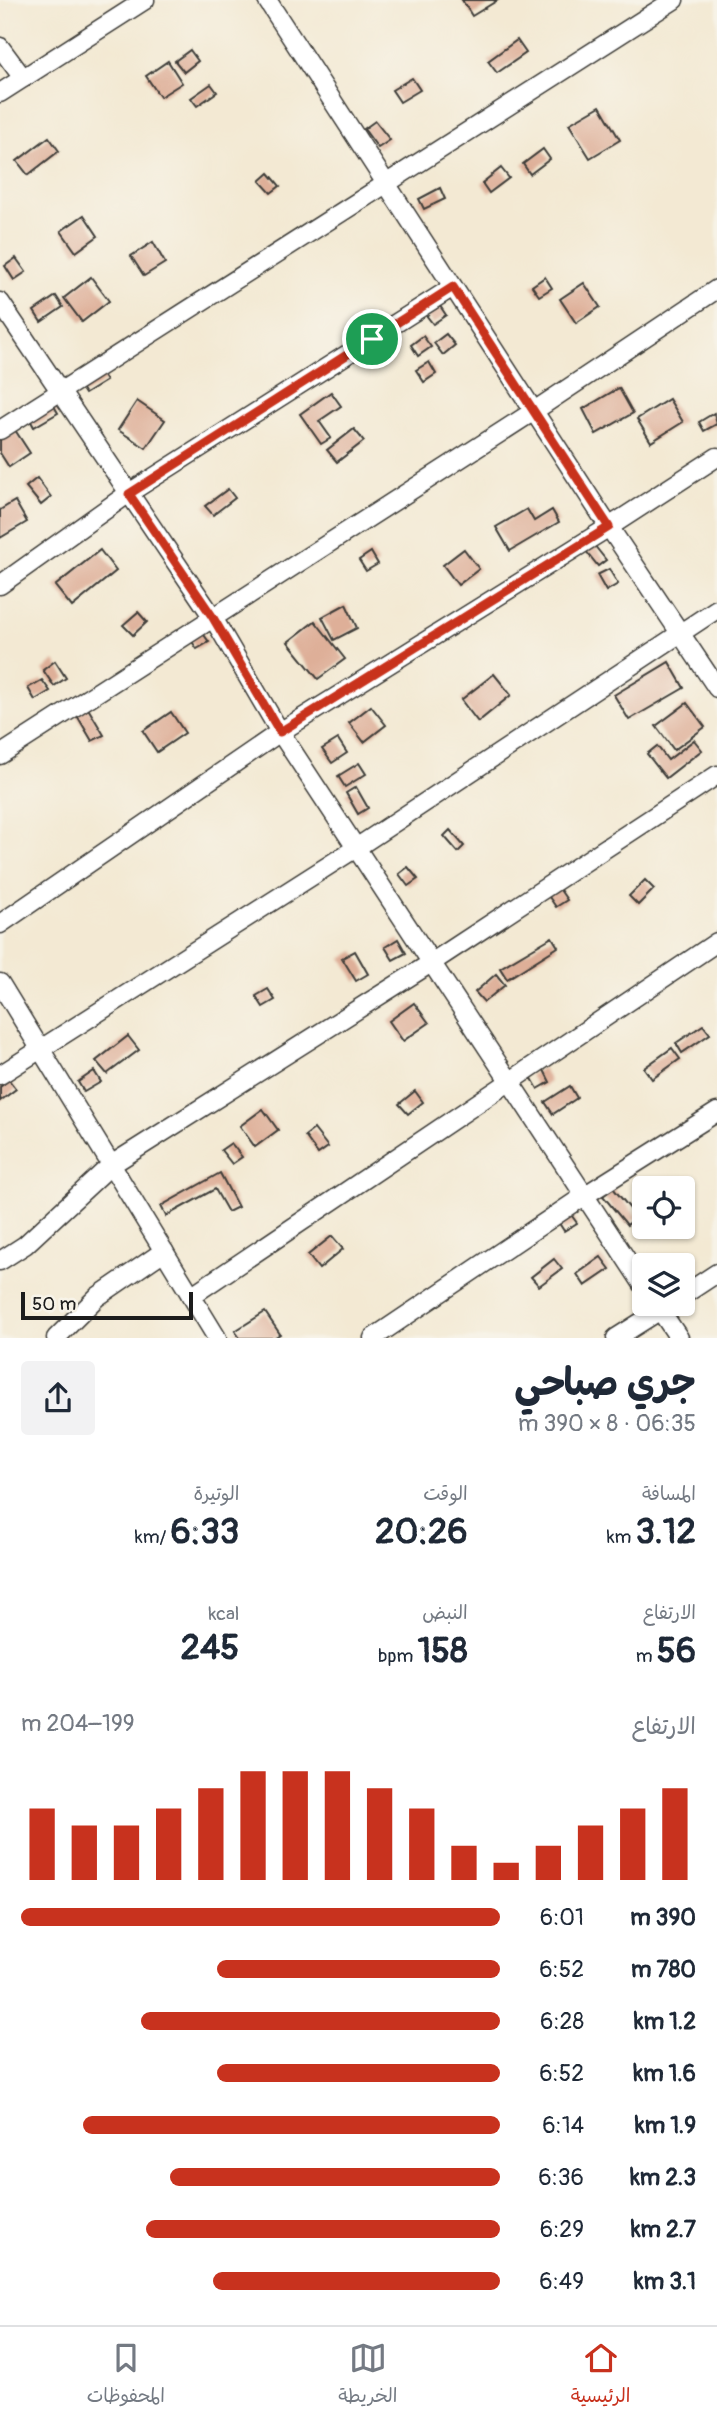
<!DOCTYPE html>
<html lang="ar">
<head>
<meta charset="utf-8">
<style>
  body { margin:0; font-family:Pangolin,"Playpen Sans Arabic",sans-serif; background:#f2f2f3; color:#1f2937; direction:rtl; height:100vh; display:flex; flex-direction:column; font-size:26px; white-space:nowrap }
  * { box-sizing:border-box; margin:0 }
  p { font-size:23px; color:#747a83 }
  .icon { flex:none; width:38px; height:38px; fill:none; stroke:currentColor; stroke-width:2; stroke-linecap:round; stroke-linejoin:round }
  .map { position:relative; height:1338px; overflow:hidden; direction:ltr }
  .details { display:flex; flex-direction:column; background:#fff; flex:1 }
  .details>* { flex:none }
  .tools { position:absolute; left:632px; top:1176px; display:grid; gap:14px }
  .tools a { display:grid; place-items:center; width:63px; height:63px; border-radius:7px; background:#fff; box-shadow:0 2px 5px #0004; font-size:35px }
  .scale { position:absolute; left:21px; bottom:18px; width:172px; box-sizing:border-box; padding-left:7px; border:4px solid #1c1c1c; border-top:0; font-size:19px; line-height:24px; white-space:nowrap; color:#1c1c1c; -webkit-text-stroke:5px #f7f3e8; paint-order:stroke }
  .pin { position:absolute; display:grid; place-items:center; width:60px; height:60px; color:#fff; margin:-30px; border:4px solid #fff; border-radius:50%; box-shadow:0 2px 7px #0007 }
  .round { display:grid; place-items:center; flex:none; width:74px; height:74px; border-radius:7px; background:#f2f2f3 }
  .summary { display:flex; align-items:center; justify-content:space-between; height:119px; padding:0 21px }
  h1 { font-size:38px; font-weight:700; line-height:52px }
  .stats { display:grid; grid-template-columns:repeat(3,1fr); gap:10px; height:119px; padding:7px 21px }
  .stats div { display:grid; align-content:center }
  .stats b { font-size:35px; font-weight:700 }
  .stats small { font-size:19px; font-weight:400 }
  .stats p { font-size:19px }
  .chart { height:196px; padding:14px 21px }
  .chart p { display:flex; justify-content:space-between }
  .chart svg { width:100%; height:126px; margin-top:7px; stroke:#c8321e; stroke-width:6 }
  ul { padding:0 21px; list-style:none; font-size:23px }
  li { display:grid; grid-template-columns:112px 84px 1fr; align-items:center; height:52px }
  li i { height:18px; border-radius:9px; background:#c8321e }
  .tabs { display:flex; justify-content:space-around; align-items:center; height:98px; border-top:2px solid #e0e1e3; background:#fff; font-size:19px; color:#747a83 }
  .tabs a { display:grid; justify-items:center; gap:4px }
  .tabs .current { color:#c8321e }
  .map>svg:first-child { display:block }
  .building { fill:#deaf98 }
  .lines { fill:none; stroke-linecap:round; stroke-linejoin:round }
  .minor-casing { stroke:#3c3b37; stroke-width:21 }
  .minor { stroke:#fff; stroke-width:18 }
  .route-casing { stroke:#fff; stroke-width:14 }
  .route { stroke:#c8321e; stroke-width:9 }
</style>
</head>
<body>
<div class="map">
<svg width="717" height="1338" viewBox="0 0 717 1338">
  <rect width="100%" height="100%" fill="#f7f3e8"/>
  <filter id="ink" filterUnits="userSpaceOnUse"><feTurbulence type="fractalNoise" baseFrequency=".0143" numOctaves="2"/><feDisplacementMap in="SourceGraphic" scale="14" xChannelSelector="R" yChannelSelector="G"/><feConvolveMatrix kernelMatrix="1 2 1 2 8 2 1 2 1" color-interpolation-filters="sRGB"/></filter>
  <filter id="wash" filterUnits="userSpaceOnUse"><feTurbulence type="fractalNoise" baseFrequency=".00686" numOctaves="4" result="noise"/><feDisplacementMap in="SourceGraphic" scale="28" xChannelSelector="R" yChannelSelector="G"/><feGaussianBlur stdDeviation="1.57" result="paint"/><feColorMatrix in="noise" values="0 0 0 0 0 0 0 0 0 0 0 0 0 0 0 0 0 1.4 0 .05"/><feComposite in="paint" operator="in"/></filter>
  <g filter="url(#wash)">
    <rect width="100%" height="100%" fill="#f3e9d3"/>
    <g id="blocks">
      <g class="building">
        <path d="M 462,0 L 498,0 L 472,16 Z"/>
        <path d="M 517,40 L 526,53 L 497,73 L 488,61 Z"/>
        <path d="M 190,50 L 198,61 L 184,72 L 175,61 Z"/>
        <path d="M 168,61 L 182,83 L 160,97 L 146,76 Z"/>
        <path d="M 412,78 L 420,90 L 400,102 L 392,90 Z"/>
        <path d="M 211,84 L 217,92 L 197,106 L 191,98 Z"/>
        <path d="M 600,106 L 620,140 L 590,158 L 569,124 Z"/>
        <path d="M 375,121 L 390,140 L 378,148 L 364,129 Z"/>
        <path d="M 49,137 L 59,151 L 28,175 L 17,161 Z"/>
        <path d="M 543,149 L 550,159 L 530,174 L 523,164 Z"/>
        <path d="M 501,168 L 509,178 L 489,193 L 482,183 Z"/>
        <path d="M 269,173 L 280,186 L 271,193 L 260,181 Z"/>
        <path d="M 440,188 L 445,199 L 424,209 L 419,199 Z"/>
        <path d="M 84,215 L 98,236 L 76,252 L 61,231 Z"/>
        <path d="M 153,242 L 165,263 L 144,276 L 131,256 Z"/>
        <path d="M 16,258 L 26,272 L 14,280 L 5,266 Z"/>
        <path d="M 91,277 L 109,301 L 82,322 L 64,298 Z"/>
        <path d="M 545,277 L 552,288 L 539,296 L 532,286 Z"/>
        <path d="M 584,283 L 600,307 L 576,323 L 560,299 Z"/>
        <path d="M 56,296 L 63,307 L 41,322 L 34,311 Z"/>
        <path d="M 440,306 L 446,315 L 433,324 L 426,315 Z"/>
        <path d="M 446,334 L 455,345 L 443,355 L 434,343 Z"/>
        <path d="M 423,336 L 431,347 L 418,356 L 411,345 Z"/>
        <path d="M 429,362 L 436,374 L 424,382 L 416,370 Z"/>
        <path d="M 99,370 L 106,381 L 85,394 L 78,383 Z"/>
        <path d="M 619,388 L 633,413 L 596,434 L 583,409 Z"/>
        <path d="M 331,392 L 341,406 L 319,421 L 331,438 L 321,444 L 300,414 Z"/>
        <path d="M 669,399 L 683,422 L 651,442 L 637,419 Z"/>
        <path d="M 51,401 L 58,413 L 34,427 L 27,414 Z"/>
        <path d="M 137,401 L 165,420 L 146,448 L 118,430 Z"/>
        <path d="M 714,413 L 717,424 L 704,431 L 699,422 Z"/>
        <path d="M 354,429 L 364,441 L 337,462 L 327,450 Z"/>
        <path d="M 15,430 L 30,453 L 9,467 L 0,453 L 0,440 Z"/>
        <path d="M 37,478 L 51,497 L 41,505 L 26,487 Z"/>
        <path d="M 228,489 L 235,498 L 213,515 L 205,506 Z"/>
        <path d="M 15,501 L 27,522 L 0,538 L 0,510 Z"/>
        <path d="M 527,509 L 534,521 L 552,510 L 559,522 L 510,551 L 496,527 Z"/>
        <path d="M 594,545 L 606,560 L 598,566 L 586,551 Z"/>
        <path d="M 464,549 L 479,569 L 458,585 L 443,565 Z"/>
        <path d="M 100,550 L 116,571 L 72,607 L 55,586 Z"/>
        <path d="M 371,552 L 378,564 L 366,571 L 359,560 Z"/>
        <path d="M 609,569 L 618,584 L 606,591 L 597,575 Z"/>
        <path d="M 346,604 L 357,628 L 334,640 L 322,617 Z"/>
        <path d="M 138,612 L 147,622 L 133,635 L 123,625 Z"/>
        <path d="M 315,621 L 345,659 L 318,679 L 288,642 Z"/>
        <path d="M 202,632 L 209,642 L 197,649 L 191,640 Z"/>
        <path d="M 55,661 L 66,678 L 54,686 L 43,670 Z"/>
        <path d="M 669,662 L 684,688 L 629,720 L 614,695 Z"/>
        <path d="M 494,674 L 511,695 L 478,722 L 461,700 Z"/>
        <path d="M 42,680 L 50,691 L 35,700 L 28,688 Z"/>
        <path d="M 687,703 L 705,727 L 674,750 L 656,726 Z"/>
        <path d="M 86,705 L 104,735 L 92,741 L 75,712 Z"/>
        <path d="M 371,706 L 386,725 L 364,742 L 349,723 Z"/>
        <path d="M 171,712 L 185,733 L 157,752 L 143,731 Z"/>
        <path d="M 338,739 L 347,753 L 332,763 L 322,749 Z"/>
        <path d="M 694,740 L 702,750 L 666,778 L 647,754 L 657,746 L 668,760 Z"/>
        <path d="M 359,763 L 366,774 L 345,787 L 338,776 Z"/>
        <path d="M 356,787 L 368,808 L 358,814 L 346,793 Z"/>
        <path d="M 450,830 L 464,846 L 458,852 L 444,836 Z"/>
        <path d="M 408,867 L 418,879 L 408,886 L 399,874 Z"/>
        <path d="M 645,880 L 654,889 L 638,905 L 629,896 Z"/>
        <path d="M 558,887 L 567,900 L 556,907 L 547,894 Z"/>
        <path d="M 552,937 L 558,947 L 507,979 L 500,968 Z"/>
        <path d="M 398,939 L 406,953 L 393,960 L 385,947 Z"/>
        <path d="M 355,951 L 368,974 L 356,981 L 342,958 Z"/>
        <path d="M 496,974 L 505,985 L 484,1002 L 475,992 Z"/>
        <path d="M 268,989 L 275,1000 L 263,1007 L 256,996 Z"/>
        <path d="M 414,1003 L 429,1023 L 403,1041 L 389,1021 Z"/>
        <path d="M 703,1025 L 710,1034 L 682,1053 L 676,1043 Z"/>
        <path d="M 128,1036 L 139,1050 L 107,1074 L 96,1061 Z"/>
        <path d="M 672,1048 L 680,1059 L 652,1079 L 644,1068 Z"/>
        <path d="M 543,1068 L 550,1082 L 538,1089 L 530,1075 Z"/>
        <path d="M 94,1071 L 101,1082 L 84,1092 L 78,1082 Z"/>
        <path d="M 9,1080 L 16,1089 L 0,1101 L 0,1087 Z"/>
        <path d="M 570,1086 L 577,1098 L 553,1114 L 545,1102 Z"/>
        <path d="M 415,1091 L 423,1102 L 408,1114 L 399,1104 Z"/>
        <path d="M 263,1109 L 278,1130 L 255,1147 L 240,1126 Z"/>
        <path d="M 314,1129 L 328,1147 L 318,1154 L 305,1136 Z"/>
        <path d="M 231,1143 L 242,1157 L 232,1164 L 221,1150 Z"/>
        <path d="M 220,1173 L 238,1207 L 228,1212 L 215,1189 L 166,1216 L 161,1206 Z"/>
        <path d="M 613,1188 L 637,1217 L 627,1225 L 603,1196 Z"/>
        <path d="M 569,1212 L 577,1223 L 564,1231 L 557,1220 Z"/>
        <path d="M 332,1236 L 343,1249 L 319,1269 L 308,1255 Z"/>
        <path d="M 601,1257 L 610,1269 L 585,1286 L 577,1274 Z"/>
        <path d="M 554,1259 L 562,1269 L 539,1286 L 531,1277 Z"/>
        <path d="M 265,1312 L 280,1334 L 274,1338 L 240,1338 L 235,1331 Z"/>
      </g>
    </g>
  </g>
  <g filter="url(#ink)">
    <use href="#blocks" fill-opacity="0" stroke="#3c3b37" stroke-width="2"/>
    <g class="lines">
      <g class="minor-casing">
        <g id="minor">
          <path d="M 267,0 L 609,527 L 717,688"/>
          <path d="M 0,47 L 23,78"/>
          <path d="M 0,93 L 145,0"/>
          <path d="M 0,302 L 212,616 L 280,732 L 644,1286"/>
          <path d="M 0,430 L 674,0"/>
          <path d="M 0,585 L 129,493 L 453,287"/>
          <path d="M 0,755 L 534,411 L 717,289"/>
          <path d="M 0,924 L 280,732 L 609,527 L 717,457"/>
          <path d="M 0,983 L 217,1338"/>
          <path d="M 0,1075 L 356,848 L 717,609"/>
          <path d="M 0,1261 L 25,1245 L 111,1165 L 431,963 L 717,775"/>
          <path d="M 191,1296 L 717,942"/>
          <path d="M 682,1296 L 717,1273"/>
          <path d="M 656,1304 L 679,1338"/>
          <path d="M 56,1338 L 97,1297 L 164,1251"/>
          <path d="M 373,1338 L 584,1196 L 717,1112"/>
          <path d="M 616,1338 L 670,1304"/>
        </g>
      </g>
      <use href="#minor" class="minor"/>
    </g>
  </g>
  <g class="lines" filter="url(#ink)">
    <g class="route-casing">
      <path id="route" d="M 453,287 L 609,527 L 280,732 L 212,616 L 129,494 Z"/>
    </g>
    <use href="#route" class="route"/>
  </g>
</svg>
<div class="tools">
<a><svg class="icon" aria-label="locate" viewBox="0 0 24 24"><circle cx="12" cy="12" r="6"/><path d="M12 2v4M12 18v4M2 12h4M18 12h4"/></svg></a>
<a><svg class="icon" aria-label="layers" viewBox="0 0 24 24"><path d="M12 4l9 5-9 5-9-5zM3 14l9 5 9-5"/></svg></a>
</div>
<div class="scale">50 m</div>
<div class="pin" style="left:372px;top:339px;background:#1e9e55"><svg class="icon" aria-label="arrive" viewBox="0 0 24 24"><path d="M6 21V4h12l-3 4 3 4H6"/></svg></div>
</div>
<section class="details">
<div class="summary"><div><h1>جري صباحي</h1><p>06:35 · 8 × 390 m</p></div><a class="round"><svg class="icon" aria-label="share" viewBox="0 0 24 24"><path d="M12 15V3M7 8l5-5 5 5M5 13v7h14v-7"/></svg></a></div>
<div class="stats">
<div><p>المسافة</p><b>3.12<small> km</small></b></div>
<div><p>الوقت</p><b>20:26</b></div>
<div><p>الوتيرة</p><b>6:33<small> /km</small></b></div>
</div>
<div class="stats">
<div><p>الارتفاع</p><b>56<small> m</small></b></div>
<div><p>النبض</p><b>158<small> bpm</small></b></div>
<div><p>kcal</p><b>245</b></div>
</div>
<div class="chart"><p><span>الارتفاع</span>199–204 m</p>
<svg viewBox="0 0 160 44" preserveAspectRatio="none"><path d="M5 44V19M15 44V25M25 44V25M35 44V19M45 44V12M55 44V6M65 44V6M75 44V6M85 44V12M95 44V19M105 44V32M115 44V38M125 44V32M135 44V25M145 44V19M155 44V12"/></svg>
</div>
<ul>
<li><b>390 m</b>6:01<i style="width:100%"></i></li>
<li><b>780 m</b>6:52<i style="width:59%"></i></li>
<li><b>1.2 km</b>6:28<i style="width:75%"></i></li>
<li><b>1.6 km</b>6:52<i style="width:59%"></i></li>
<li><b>1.9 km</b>6:14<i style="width:87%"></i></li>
<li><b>2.3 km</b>6:36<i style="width:69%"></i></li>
<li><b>2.7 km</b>6:29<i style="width:74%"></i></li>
<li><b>3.1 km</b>6:49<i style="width:60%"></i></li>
</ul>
</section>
<nav class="tabs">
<a class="current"><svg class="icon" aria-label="home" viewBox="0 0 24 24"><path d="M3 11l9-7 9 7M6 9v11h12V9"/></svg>الرئيسية</a>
<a><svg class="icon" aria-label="map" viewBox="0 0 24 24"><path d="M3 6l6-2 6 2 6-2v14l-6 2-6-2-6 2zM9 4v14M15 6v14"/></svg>الخريطة</a>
<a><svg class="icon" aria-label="saved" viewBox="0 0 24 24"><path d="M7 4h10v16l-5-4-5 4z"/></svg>المحفوظات</a>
</nav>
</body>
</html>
